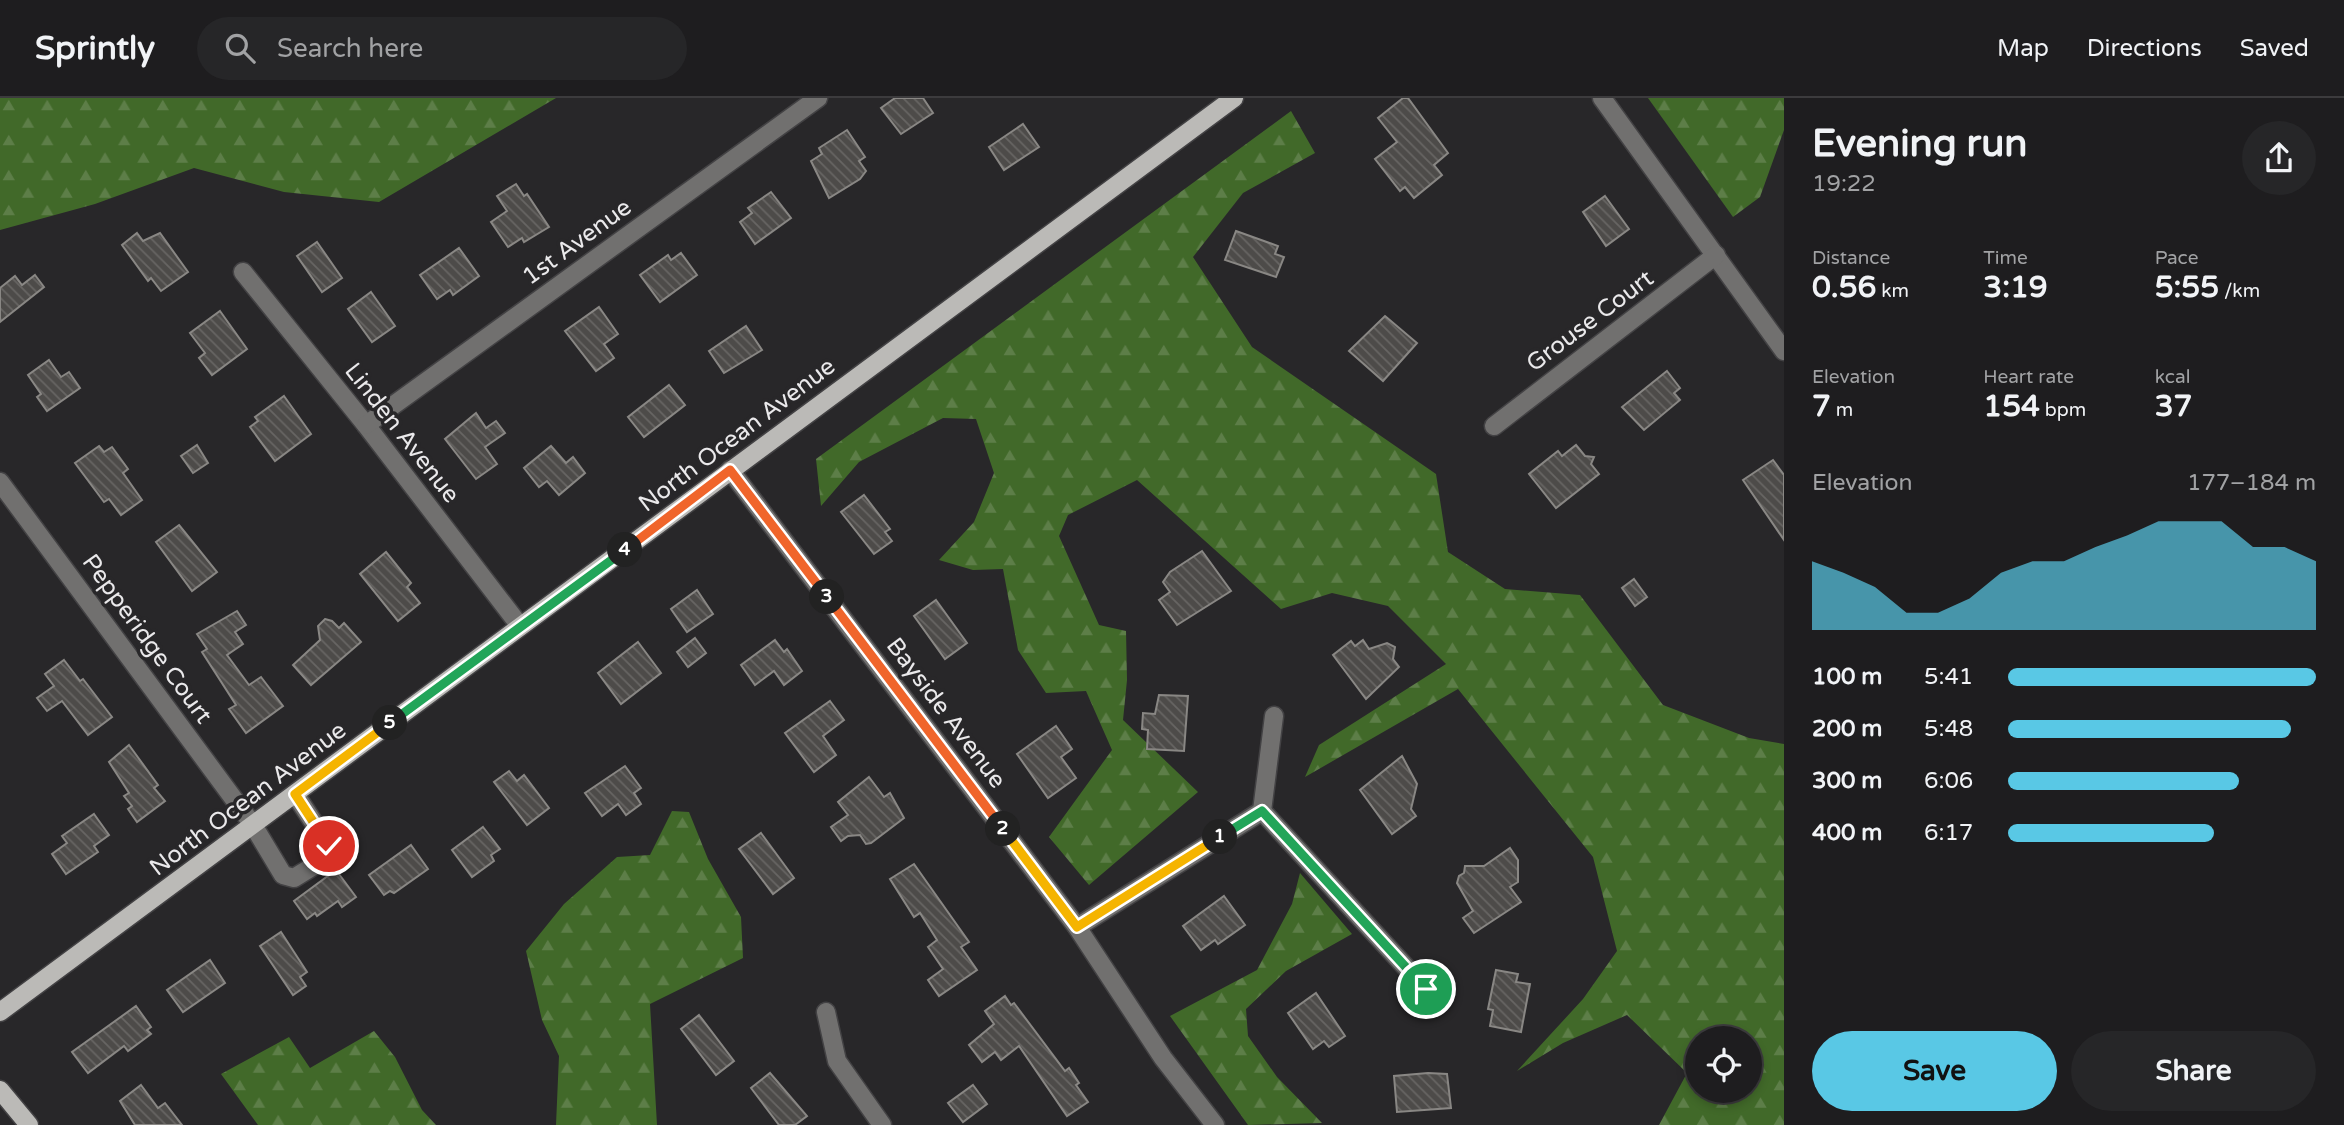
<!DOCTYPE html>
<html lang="en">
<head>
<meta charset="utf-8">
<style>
  body { margin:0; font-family:"Varela Round",sans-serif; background:#262628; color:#f1f3f6; height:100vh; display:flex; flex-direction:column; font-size:26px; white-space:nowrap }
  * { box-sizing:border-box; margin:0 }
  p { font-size:23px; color:#a1a2a4 }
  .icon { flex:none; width:38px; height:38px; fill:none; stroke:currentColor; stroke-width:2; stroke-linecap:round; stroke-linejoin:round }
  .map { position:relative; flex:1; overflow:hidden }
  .side { display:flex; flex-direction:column; background:#1e1d1f; width:560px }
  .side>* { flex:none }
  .fabs { position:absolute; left:1685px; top:928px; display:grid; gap:14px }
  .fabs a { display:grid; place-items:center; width:77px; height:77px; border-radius:50%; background:#1e1d1f; box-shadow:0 4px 10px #0003,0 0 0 2px #3c3b3d; font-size:35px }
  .pin { position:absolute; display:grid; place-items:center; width:60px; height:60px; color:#fff; margin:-30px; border:4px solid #fff; border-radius:50%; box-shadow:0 2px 7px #0007 }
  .km { position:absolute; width:35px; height:35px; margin:-18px; border-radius:50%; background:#222; color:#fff; font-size:19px; line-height:35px; text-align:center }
  .round { display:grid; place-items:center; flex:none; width:74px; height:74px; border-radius:37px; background:#262628 }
  .headline { display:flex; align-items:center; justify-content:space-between; height:119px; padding:0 28px }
  h1 { font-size:38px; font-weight:700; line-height:52px }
  .stats { display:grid; grid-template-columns:repeat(3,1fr); gap:10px; height:119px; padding:7px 28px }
  .stats div { display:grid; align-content:center }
  .stats b { font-size:30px; font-weight:700 }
  .stats small { font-size:19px; font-weight:400 }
  .stats p { font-size:19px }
  .chart { height:196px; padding:14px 28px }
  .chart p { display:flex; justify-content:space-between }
  .chart svg { width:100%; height:126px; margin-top:7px; fill:#59c8e5; opacity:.7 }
  .primary-button { display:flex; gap:14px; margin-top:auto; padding:14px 28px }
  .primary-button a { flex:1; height:80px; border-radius:42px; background:#59c8e5; color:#111; font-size:28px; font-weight:700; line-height:80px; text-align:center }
  .primary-button a+a { background:#262628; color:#f1f3f6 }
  ul { padding:0 28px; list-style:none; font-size:23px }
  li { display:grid; grid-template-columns:112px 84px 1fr; align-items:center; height:52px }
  li i { height:18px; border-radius:9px; background:#59c8e5 }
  header { display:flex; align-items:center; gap:42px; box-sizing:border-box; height:98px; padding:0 35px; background:#1e1d1f; border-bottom:2px solid #3c3b3d }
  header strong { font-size:33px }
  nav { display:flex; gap:38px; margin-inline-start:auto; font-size:24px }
  .search { width:490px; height:63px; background:#262628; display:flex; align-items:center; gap:18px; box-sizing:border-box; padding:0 24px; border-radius:38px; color:#a1a2a4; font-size:26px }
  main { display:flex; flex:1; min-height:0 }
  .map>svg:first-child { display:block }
  .forest { fill:url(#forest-firs); fill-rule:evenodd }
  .building { fill:url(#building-back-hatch); stroke:#898784; stroke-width:2 }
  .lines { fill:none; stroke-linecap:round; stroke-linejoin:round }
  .minor-casing { stroke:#434244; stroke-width:21 }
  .major-casing { stroke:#434244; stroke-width:21 }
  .minor { stroke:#71706f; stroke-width:18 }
  .major { stroke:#bbbab7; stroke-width:18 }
  .split-1-casing { stroke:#fff; stroke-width:14 }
  .split-2-casing { stroke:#fff; stroke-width:14 }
  .split-3-casing { stroke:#fff; stroke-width:14 }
  .split-4-casing { stroke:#fff; stroke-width:14 }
  .split-5-casing { stroke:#fff; stroke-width:14 }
  .split-6-casing { stroke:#fff; stroke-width:14 }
  .split-1 { stroke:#22a559; stroke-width:9 }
  .split-2 { stroke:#f5b400; stroke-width:9 }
  .split-3 { stroke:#f0652b; stroke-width:9 }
  .split-4 { stroke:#f0652b; stroke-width:9 }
  .split-5 { stroke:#22a559; stroke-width:9 }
  .split-6 { stroke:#f5b400; stroke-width:9 }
  .labels { text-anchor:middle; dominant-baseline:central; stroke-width:7; stroke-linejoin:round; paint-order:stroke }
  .street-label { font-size:24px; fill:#eae9eb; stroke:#282729 }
</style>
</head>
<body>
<header>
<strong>Sprintly</strong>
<div class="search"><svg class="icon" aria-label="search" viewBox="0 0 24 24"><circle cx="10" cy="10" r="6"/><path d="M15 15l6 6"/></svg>Search here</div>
<nav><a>Map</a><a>Directions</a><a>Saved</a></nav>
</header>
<main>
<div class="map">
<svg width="1784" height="1027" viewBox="0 0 1784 1027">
  <defs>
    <pattern id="forest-firs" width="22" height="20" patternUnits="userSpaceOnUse" patternTransform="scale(1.75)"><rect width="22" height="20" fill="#416929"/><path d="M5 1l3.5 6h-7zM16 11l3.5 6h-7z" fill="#5d7e48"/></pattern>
    <pattern id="building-back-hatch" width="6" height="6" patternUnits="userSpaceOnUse" patternTransform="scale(1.75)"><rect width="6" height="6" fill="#4d4b49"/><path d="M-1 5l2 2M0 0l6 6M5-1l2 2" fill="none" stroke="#676563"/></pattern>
  </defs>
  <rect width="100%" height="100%" fill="#282729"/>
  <g class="forest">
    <path d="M 0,0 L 556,0 L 379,104 L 284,94 L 194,70 L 95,106 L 0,132 Z"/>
    <path d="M 1648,0 L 1784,0 L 1784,32 L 1760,99 L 1733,119 Z"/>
    <path d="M 1291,13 L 1315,55 L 1243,95 L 1193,159 L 1252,249 L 1436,376 L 1448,454 L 1505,491 L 1580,497 L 1663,607 L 1749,640 L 1784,646 L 1784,1027 L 1659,1027 L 1687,975 L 1627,917 L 1563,945 L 1517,973 L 1583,901 L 1617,853 L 1593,759 L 1458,591 L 1305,679 L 1319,647 L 1446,566 L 1388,508 L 1332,495 L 1281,511 L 1137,382 L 1068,417 L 1059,438 L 1099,527 L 1126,533 L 1127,582 L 1123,622 L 1198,694 L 1089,787 L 1049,739 L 1112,652 L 1086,593 L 1046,595 L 1018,552 L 1003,471 L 973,472 L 939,462 L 974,424 L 994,375 L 976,321 L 943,320 L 859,364 L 821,408 L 816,361 ZM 1698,940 L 1750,940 L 1750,992 L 1698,992 Z"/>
    <path d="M 672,713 L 689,714 L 708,761 L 741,819 L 743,860 L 650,906 L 657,1027 L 556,1027 L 559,958 L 542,922 L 526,853 L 564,806 L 617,759 L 650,757 Z"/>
    <path d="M 1300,775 L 1352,836 L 1286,873 L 1246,911 L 1248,938 L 1277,979 L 1322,1025 L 1248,1027 L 1170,918 L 1257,872 L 1292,806 Z"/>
    <path d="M 374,933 L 395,959 L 422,1012 L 436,1027 L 258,1027 L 221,976 L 289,939 L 310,970 Z"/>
  </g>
  <g class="building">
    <path d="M 895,0 L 923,0 L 933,15 L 901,36 L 881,10 Z"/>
    <path d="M 1403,0 L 1408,0 L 1448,55 L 1434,67 L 1442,77 L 1414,100 L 1405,89 L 1400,93 L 1375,61 L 1397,44 L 1378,20 Z"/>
    <path d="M 1023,26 L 1039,49 L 1004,72 L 989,49 Z"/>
    <path d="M 847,32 L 865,59 L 859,63 L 866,73 L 860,81 L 829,100 L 811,63 L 822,56 L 819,50 Z"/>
    <path d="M 516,86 L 524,98 L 527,96 L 549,129 L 524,144 L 522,140 L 508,149 L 491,124 L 507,113 L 497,98 Z"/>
    <path d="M 771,94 L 791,120 L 755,146 L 740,124 L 752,115 L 748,110 Z"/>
    <path d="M 1605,98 L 1629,131 L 1606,148 L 1583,114 Z"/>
    <path d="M 1236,133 L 1278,148 L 1275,156 L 1284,159 L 1276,179 L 1225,162 Z"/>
    <path d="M 137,135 L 143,143 L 160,135 L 188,174 L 161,193 L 151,180 L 148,183 L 122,147 Z"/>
    <path d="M 317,144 L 342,180 L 322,194 L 297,158 Z"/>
    <path d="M 459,150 L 479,178 L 453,197 L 450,192 L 437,201 L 420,177 Z"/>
    <path d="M 681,155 L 697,177 L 660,204 L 640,177 L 668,157 L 671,162 Z"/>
    <path d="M 35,177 L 44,189 L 0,224 L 0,190 L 15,178 L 22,187 Z"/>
    <path d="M 371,194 L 395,228 L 372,244 L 348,211 Z"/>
    <path d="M 599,209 L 618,236 L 604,246 L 614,260 L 596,273 L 565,233 Z"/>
    <path d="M 220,213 L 247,251 L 212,277 L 199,260 L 205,255 L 190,235 Z"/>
    <path d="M 1385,218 L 1417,245 L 1383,283 L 1349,253 Z"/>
    <path d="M 746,228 L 762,252 L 724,275 L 709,253 Z"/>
    <path d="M 49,262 L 61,279 L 69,274 L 80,290 L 47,313 L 37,299 L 41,296 L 28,277 Z"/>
    <path d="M 1667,273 L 1680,290 L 1674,295 L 1680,302 L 1644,332 L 1622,309 Z"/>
    <path d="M 669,287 L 685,307 L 644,339 L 628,319 Z"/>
    <path d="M 284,298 L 311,336 L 275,363 L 250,329 L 258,323 L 255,319 Z"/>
    <path d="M 476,315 L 486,330 L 496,323 L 505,335 L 485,349 L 497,366 L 476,381 L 445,341 Z"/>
    <path d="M 197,347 L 208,365 L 193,375 L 181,358 Z"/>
    <path d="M 1576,347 L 1585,358 L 1594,359 L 1591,366 L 1599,376 L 1556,410 L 1529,376 L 1558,353 L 1562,358 Z"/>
    <path d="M 99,348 L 104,354 L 112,349 L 128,371 L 123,375 L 142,402 L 121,417 L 109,401 L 104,404 L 75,365 Z"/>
    <path d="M 551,348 L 566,365 L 573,359 L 585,375 L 559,397 L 547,383 L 539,389 L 524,370 Z"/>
    <path d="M 1773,362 L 1784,377 L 1784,442 L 1743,382 Z"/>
    <path d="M 864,397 L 890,431 L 885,434 L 892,443 L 874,456 L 841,414 Z"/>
    <path d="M 179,427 L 217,474 L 192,493 L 156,444 Z"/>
    <path d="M 1202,453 L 1231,493 L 1177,527 L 1159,502 L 1170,494 L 1163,484 L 1170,474 Z"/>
    <path d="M 386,454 L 411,485 L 407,489 L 420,505 L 398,523 L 360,476 Z"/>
    <path d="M 1634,481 L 1647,499 L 1635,508 L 1622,490 Z"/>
    <path d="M 697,492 L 713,516 L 687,534 L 671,511 Z"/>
    <path d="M 936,502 L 967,545 L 945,561 L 914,518 Z"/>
    <path d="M 237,513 L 246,527 L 235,534 L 243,546 L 227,557 L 249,587 L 261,579 L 283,608 L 246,635 L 229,611 L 236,607 L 202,554 L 207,551 L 197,536 Z"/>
    <path d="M 325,521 L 332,523 L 339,530 L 344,525 L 361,544 L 311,587 L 293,567 L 320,542 L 318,528 Z"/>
    <path d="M 695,540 L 706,555 L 688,569 L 677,554 Z"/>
    <path d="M 775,542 L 784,554 L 787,551 L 802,573 L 784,587 L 774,573 L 755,587 L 741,567 Z"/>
    <path d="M 1363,542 L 1369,551 L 1387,545 L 1395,549 L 1393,561 L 1399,569 L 1366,601 L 1333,557 L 1351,543 L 1355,548 Z"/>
    <path d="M 638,544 L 661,575 L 621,606 L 598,575 Z"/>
    <path d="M 64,562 L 80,583 L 83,581 L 112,619 L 88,637 L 62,603 L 47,613 L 37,600 L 54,588 L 45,576 Z"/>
    <path d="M 1159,597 L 1188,598 L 1184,653 L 1147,651 L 1148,632 L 1142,631 L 1143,615 L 1155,616 Z"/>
    <path d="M 830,603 L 844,622 L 823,638 L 836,657 L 814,674 L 785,635 Z"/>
    <path d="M 1056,628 L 1072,651 L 1061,659 L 1076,680 L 1048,700 L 1017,656 Z"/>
    <path d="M 129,647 L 158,687 L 154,690 L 165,703 L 137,724 L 128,711 L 132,708 L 124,698 L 129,695 L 109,664 Z"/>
    <path d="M 1402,658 L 1417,686 L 1411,711 L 1416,718 L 1392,736 L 1360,692 Z"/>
    <path d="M 625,668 L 641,690 L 634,695 L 641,706 L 626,717 L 618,706 L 602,718 L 585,695 Z"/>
    <path d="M 509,673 L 517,683 L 524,677 L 549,710 L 527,727 L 494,684 Z"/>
    <path d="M 869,679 L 884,699 L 890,695 L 904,720 L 871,745 L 866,746 L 860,737 L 848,738 L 841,743 L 831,729 L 848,717 L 838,704 Z"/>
    <path d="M 94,716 L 109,737 L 94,748 L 98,754 L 66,776 L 52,756 L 67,745 L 62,738 Z"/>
    <path d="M 483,729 L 500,751 L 491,757 L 494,763 L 472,779 L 452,752 Z"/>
    <path d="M 761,735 L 794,780 L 773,796 L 739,751 Z"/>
    <path d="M 411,747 L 428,771 L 394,795 L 390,793 L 384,797 L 369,777 Z"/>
    <path d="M 1510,750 L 1518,762 L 1518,784 L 1510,789 L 1521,804 L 1474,835 L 1463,820 L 1473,813 L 1457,785 L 1459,778 L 1464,775 L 1465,768 L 1484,768 Z"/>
    <path d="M 914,766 L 969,844 L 961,849 L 977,872 L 939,898 L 928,882 L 943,871 L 928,849 L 937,842 L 920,815 L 914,819 L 890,781 Z"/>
    <path d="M 336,772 L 356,799 L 342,809 L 338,803 L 317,818 L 315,815 L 307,821 L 294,803 Z"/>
    <path d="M 1224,798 L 1245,827 L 1218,846 L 1215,842 L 1201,852 L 1183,828 Z"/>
    <path d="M 281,834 L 307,874 L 300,879 L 306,888 L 293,897 L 260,848 Z"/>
    <path d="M 210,862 L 225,885 L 183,914 L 167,892 Z"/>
    <path d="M 1496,872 L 1518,876 L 1516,884 L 1530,886 L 1521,934 L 1490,928 L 1493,912 L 1488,911 Z"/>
    <path d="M 1316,895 L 1345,938 L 1329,949 L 1324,943 L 1313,951 L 1288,915 Z"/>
    <path d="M 1005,898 L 1011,907 L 1014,905 L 1065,973 L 1069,970 L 1079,985 L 1076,987 L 1088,1004 L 1067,1018 L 1019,948 L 1001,962 L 995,954 L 982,964 L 969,947 L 994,926 L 985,913 Z"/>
    <path d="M 136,908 L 151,929 L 147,932 L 151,936 L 128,953 L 124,948 L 88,975 L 72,954 Z"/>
    <path d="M 699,917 L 734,963 L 716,977 L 681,931 Z"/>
    <path d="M 770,975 L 807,1018 L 795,1027 L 779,1027 L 751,990 Z"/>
    <path d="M 1428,975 L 1447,976 L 1451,1010 L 1397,1014 L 1394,978 Z"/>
    <path d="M 141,987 L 158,1010 L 165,1005 L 182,1027 L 135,1027 L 120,1003 Z"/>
    <path d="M 973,987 L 987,1006 L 963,1024 L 948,1005 Z"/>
  </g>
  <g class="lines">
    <g class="minor-casing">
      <g id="minor">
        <path d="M 1602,0 L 1784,253"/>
        <path d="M 243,174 L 366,327 L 520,528"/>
        <path d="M 366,327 L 818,0"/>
        <path d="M 1494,328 L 1716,157"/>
        <path d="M 730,372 L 1077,829 L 1163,960 L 1215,1027"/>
        <path d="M 0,384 L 253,727 L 283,777 L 294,780 L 328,759 L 329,748 L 295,696"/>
        <path d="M 1262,713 L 1426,891"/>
        <path d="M 1262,713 L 1274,618"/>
        <path d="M 1077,829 L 1262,713"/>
        <path d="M 826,914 L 837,963 L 882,1027"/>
      </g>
    </g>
    <g class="major-casing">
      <g id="major">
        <path d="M 0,914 L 1234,0"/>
        <path d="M 0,992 L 29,1027"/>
      </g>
    </g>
    <use href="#minor" class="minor"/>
    <use href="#major" class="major"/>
  </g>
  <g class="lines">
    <g class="split-1-casing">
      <path id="split-1" d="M 1220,739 L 1262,713 L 1426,891"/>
    </g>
    <g class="split-2-casing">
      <path id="split-2" d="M 1003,731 L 1077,829 L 1220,739"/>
    </g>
    <g class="split-3-casing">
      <path id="split-3" d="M 827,499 L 1003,731"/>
    </g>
    <g class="split-4-casing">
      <path id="split-4" d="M 625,452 L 730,372 L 827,499"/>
    </g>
    <g class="split-5-casing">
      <path id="split-5" d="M 390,625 L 625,452"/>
    </g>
    <g class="split-6-casing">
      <path id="split-6" d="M 329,748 L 295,696 L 390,625"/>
    </g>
    <use href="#split-1" class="split-1"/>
    <use href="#split-2" class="split-2"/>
    <use href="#split-3" class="split-3"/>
    <use href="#split-4" class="split-4"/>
    <use href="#split-5" class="split-5"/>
    <use href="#split-6" class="split-6"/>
  </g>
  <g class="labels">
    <g class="street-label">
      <text transform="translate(577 144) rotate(-36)">1st Avenue</text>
      <text transform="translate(1590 223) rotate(-37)">Grouse Court</text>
      <text transform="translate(402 335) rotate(52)">Linden Avenue</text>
      <text transform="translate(737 337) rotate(-37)">North Ocean Avenue</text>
      <text transform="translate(147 541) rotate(54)">Pepperidge Court</text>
      <text transform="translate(946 615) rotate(53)">Bayside Avenue</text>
      <text transform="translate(248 701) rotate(-37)">North Ocean Avenue</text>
    </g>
  </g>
</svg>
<div class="fabs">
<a><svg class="icon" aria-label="locate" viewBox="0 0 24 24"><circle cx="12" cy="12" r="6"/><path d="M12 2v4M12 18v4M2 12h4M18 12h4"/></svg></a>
</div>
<div class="pin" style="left:1426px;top:891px;background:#1e9e55"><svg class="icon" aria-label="arrive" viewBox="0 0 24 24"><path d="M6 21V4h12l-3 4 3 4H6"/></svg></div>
<div class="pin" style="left:329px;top:748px;background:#d93025"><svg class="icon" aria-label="check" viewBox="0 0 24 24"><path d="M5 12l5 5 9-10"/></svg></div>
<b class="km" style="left:1220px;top:739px">1</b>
<b class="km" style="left:1003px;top:731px">2</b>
<b class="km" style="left:827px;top:499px">3</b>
<b class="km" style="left:625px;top:452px">4</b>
<b class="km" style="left:390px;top:625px">5</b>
</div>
<section class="side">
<div class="headline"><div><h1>Evening run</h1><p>19:22</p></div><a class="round"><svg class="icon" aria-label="share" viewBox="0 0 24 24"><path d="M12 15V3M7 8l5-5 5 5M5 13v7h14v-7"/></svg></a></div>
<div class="stats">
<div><p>Distance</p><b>0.56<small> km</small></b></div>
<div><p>Time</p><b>3:19</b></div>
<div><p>Pace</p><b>5:55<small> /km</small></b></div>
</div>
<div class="stats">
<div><p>Elevation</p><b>7<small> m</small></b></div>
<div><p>Heart rate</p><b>154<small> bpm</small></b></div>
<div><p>kcal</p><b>37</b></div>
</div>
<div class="chart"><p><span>Elevation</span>177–184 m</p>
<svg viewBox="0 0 160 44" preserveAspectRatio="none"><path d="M0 44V20L10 24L20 29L30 38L40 38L50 33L60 24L70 20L80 20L90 15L100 11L110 6L120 6L130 6L140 15L150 15L160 20V44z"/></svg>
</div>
<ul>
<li><b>100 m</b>5:41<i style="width:100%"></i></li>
<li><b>200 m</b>5:48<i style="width:92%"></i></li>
<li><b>300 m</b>6:06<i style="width:75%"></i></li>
<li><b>400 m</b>6:17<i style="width:67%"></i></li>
</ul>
<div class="primary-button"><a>Save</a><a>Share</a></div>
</section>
</main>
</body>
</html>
